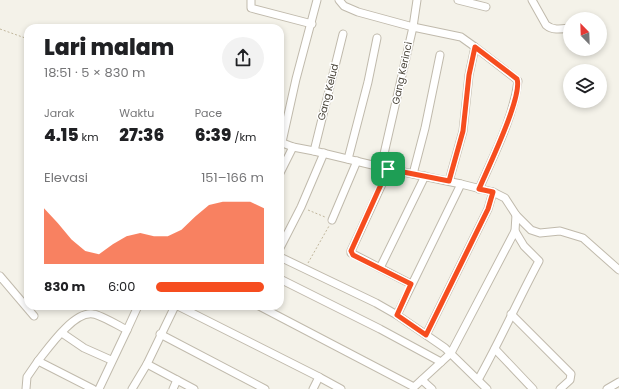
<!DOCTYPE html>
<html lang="id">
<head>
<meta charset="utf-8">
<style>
  body { margin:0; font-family:Poppins,sans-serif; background:#f2f2f2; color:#202124; height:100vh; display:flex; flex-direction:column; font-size:15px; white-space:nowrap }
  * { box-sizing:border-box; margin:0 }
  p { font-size:13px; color:#757577 }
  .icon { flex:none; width:22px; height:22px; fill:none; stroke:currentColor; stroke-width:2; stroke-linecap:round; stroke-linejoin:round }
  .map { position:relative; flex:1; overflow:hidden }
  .details { position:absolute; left:24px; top:24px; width:260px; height:286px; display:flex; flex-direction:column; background:#fff; border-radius:12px; box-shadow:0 2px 6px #0003 }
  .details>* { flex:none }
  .needle { width:26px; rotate:337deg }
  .controls { position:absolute; left:563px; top:12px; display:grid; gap:8px }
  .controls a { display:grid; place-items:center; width:44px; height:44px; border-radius:50%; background:#fff; box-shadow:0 2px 6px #0003; font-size:20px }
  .pin { position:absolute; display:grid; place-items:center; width:34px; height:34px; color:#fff; margin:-17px; border-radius:8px; box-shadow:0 2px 6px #0006 }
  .round { display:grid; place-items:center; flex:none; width:42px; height:42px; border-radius:21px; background:#f2f2f2 }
  .overview { display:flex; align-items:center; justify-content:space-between; height:68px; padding:0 20px }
  h1 { font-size:22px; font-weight:800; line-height:30px }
  .stats { display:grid; grid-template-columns:repeat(3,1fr); gap:6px; height:68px; padding:4px 20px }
  .stats div { display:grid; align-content:center }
  .stats b { font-size:17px; font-weight:800 }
  .stats small { font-size:11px; font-weight:400 }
  .stats p { font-size:11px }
  .chart { height:112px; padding:8px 20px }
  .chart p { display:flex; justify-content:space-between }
  .chart svg { width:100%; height:72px; margin-top:4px; fill:#f64d1f; opacity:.7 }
  ul { padding:0 20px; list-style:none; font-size:13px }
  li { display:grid; grid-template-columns:64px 48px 1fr; align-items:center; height:30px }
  li i { height:10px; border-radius:5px; background:#f64d1f }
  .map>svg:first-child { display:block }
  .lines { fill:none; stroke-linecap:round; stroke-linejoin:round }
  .street-casing { stroke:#c0baac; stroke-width:9 }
  .path { stroke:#c1b79d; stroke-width:1; stroke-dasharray:2 2; stroke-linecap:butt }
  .street { stroke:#fff; stroke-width:7 }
  .route-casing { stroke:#fff; stroke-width:8 }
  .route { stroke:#f64d1f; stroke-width:5 }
  .labels { text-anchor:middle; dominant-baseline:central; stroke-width:3; stroke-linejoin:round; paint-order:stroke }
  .street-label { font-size:10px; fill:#484338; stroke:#fff }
</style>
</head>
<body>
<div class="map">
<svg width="619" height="389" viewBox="0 0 619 389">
  <rect width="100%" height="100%" fill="#f4f2e9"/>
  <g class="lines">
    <g class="street-casing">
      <g id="street">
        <path d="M 251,0 L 251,8 L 312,24"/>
        <path d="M 339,0 L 344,6 L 358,12 L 413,27 L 417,0"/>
        <path d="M 458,0 L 486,7"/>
        <path d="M 532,0 L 546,25 C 553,31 562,29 570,28"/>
        <path d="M 475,47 L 515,78 L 518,81 C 513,119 494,154 479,189"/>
        <path d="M 280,142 L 293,147 L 314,151 L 389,169 L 461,184 L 493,192 L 505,198 L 516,215 L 531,230 L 540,233 L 560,231 L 583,238 L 619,270"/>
        <path d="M 282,142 L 296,79 L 317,0"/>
        <path d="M 314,151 L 343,34"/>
        <path d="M 348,159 L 368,82 L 377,38"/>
        <path d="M 381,167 L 413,27 L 461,37 L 475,47 L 469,75 L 463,131 L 449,181"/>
        <path d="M 389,169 L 351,251 L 351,253 L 411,284"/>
        <path d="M 280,173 L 293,147"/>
        <path d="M 413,174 L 425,128 L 440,55"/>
        <path d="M 332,220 L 357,161"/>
        <path d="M 280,248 L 301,207 L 324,153"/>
        <path d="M 280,257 L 376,303 L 397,315 L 445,348 L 487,389"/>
        <path d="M 380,268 L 425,176"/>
        <path d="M 0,276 L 34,316"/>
        <path d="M 280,279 L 380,329 L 441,362"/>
        <path d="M 178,306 L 319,377 L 341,389"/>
        <path d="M 259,306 L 414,387 L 451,353 L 515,231"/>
        <path d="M 511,314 L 571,374 L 570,380 L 560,389"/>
        <path d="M 397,315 L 461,184"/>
        <path d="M 62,333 L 84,348 L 111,360"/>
        <path d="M 160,334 L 265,389"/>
        <path d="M 426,335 L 488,209 L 493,192"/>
        <path d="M 495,349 L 533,389"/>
        <path d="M 147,364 L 194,389"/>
        <path d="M 422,380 L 432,389"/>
        <path d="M 478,380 C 500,341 518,300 539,261 L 524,246 L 515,231 L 516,215"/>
        <path d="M 26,389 L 27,377 L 38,361"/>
        <path d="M 93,389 L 38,361 C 49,347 74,311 93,314 C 101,315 119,326 127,330 L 138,306"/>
        <path d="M 99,389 L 127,330"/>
        <path d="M 132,389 L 147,364 L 175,306"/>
        <path d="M 173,389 L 177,380"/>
        <path d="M 313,389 L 319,377"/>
        <path d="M 607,389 L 619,382"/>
      </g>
    </g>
    <g class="path">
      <path d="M 0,29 L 28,39"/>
      <path d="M 308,210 L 325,217"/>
      <path d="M 308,263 L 329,226"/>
    </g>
    <use href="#street" class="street"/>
  </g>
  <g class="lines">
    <g class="route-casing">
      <path id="route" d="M 475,47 L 517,79 C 523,96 487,170 479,189 L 493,192 L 488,209 L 426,335 L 397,315 L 411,284 L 353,255 L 351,251 L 388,169 L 449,181 L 463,131 L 469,75 Z"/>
    </g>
    <use href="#route" class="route"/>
  </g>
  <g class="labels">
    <g class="street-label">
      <text transform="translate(402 73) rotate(-78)">Gang Kerinci</text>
      <text transform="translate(328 92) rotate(-76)">Gang Kelud</text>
    </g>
  </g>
</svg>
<div class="controls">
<a><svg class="needle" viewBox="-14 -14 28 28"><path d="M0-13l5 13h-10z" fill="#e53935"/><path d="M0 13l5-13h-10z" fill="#757577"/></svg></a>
<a><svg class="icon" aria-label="layers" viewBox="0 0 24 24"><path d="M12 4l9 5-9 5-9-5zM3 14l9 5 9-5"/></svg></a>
</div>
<div class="pin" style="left:388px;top:169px;background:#1e9e55"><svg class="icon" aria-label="arrive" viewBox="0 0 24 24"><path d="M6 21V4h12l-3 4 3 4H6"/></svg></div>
<section class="details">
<div class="overview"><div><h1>Lari malam</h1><p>18:51 · 5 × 830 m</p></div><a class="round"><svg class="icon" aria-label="share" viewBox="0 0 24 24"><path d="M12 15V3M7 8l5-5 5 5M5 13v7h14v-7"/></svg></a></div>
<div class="stats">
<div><p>Jarak</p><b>4.15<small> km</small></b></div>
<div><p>Waktu</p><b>27:36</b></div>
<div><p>Pace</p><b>6:39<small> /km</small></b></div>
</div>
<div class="chart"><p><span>Elevasi</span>151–166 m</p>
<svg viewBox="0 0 160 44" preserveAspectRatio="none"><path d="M0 44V10L10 19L20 29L30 36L40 38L50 32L60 27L70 25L80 27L90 27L100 23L110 15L120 8L130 6L140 6L150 6L160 10V44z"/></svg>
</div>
<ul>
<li><b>830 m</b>6:00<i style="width:100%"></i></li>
</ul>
</section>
</div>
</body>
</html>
